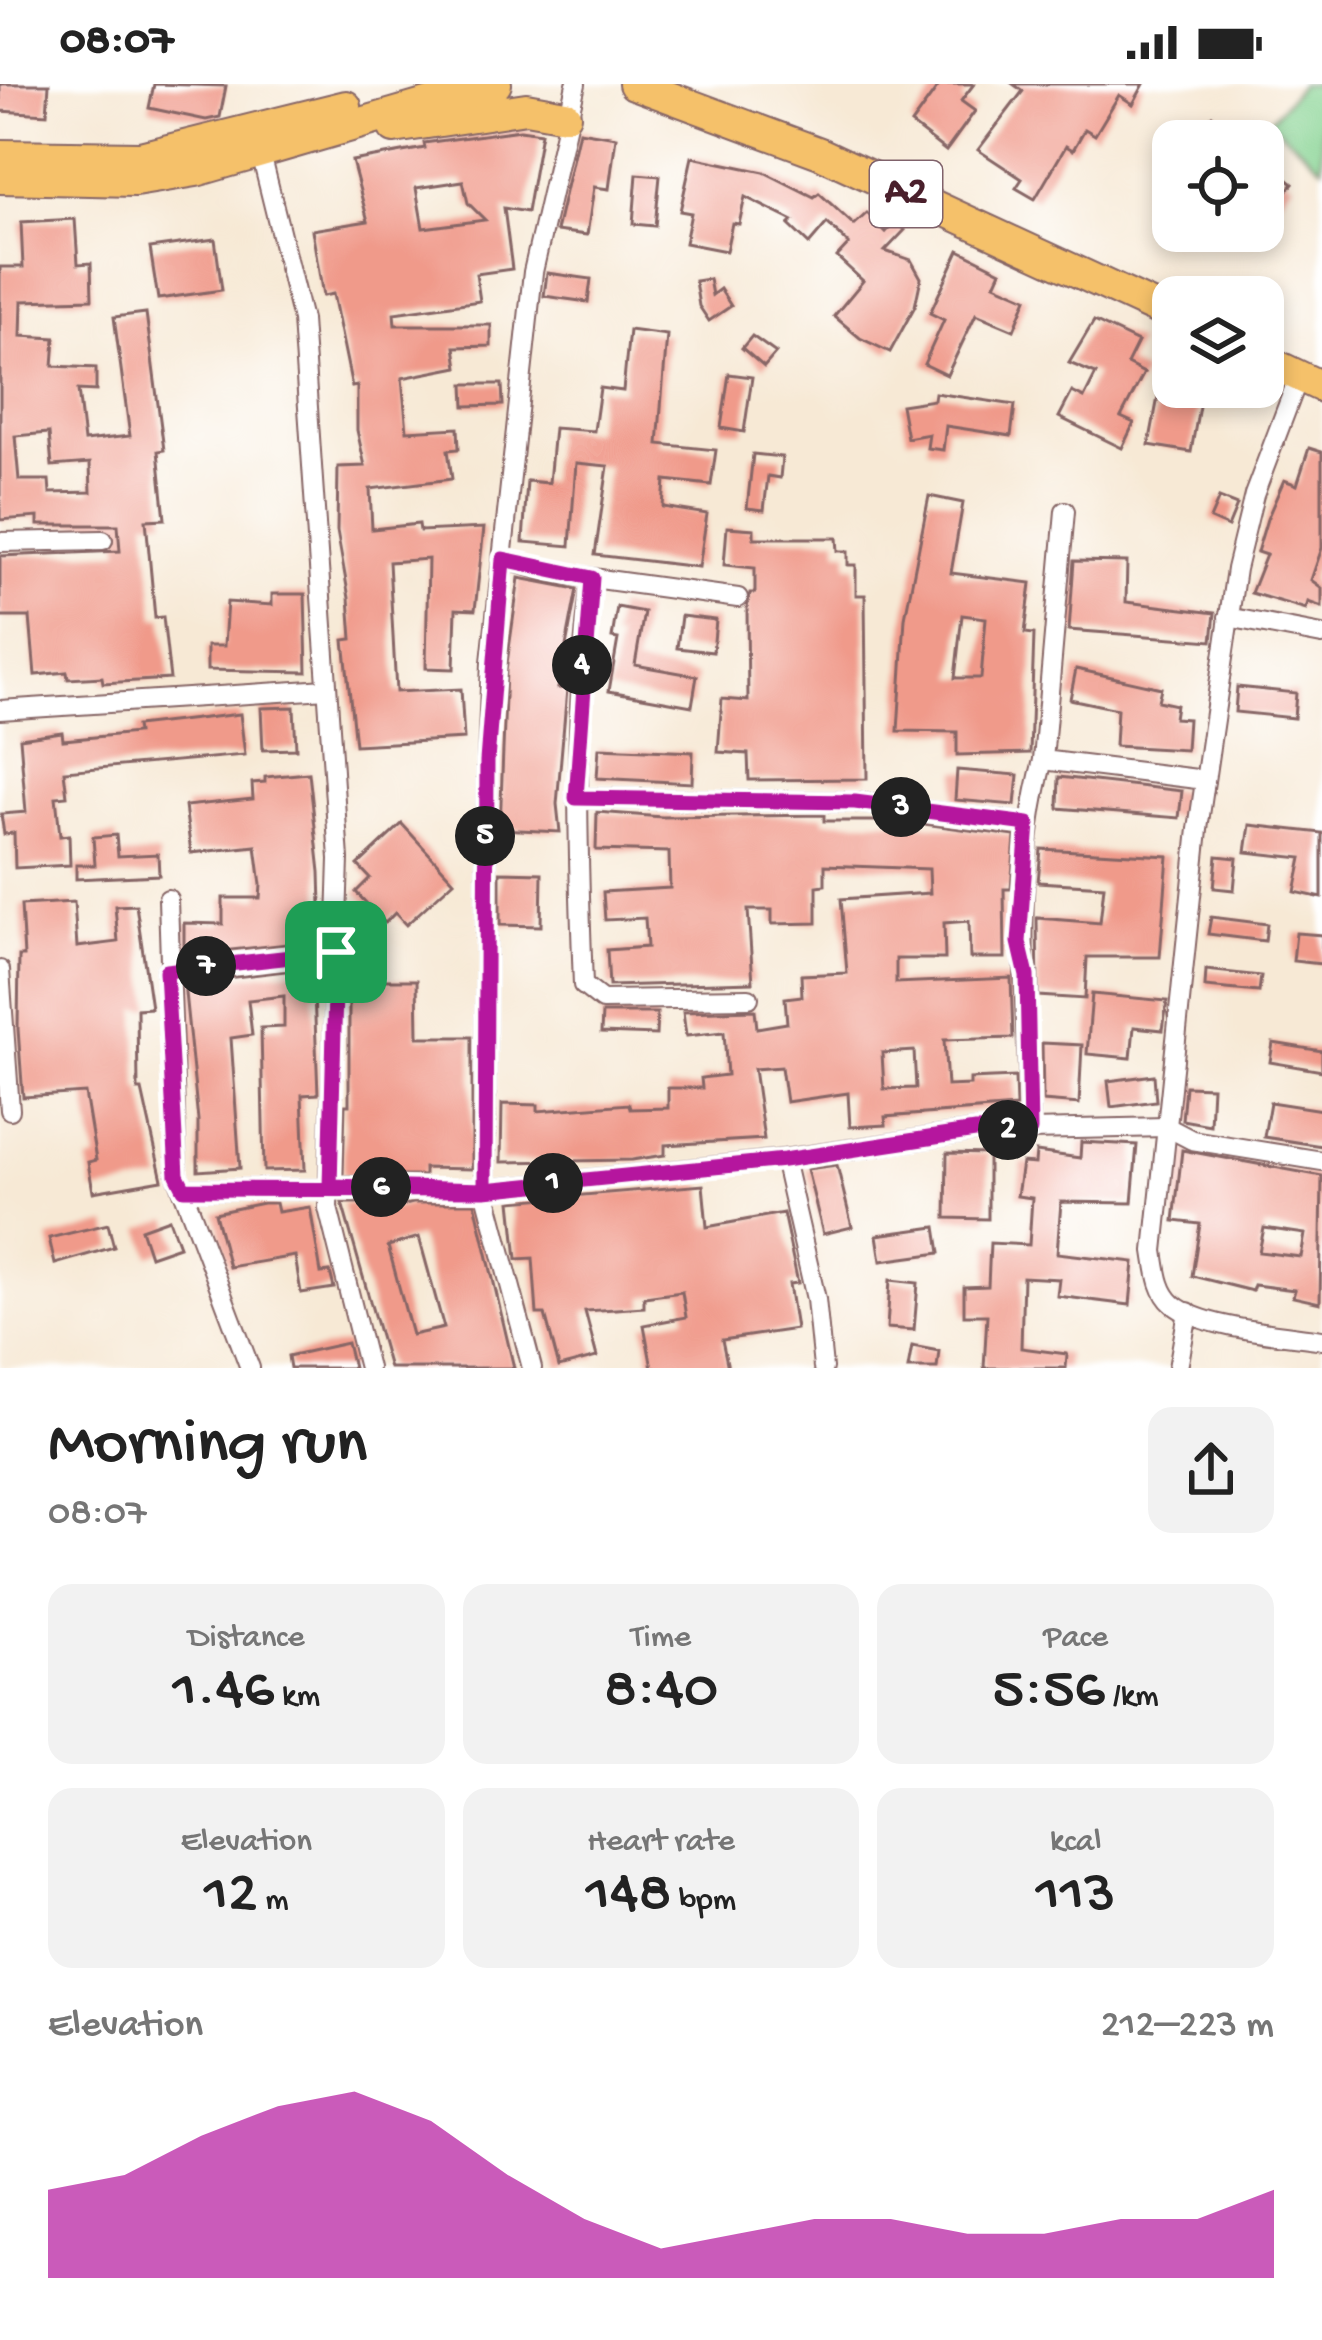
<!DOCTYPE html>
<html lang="en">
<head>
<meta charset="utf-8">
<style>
  body { margin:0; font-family:"Gochi Hand",sans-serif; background:#f2f2f2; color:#222; height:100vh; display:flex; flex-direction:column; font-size:45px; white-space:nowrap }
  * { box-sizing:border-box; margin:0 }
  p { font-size:39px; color:#767676 }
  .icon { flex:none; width:66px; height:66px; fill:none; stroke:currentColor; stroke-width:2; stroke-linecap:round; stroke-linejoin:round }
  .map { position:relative; height:1284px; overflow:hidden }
  .panel { display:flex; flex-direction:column; background:#fff; flex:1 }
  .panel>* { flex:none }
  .buttons { position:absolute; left:1152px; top:36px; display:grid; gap:24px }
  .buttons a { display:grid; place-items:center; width:132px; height:132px; border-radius:24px; background:#fff; box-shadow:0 6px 18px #0003; font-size:60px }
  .pin { position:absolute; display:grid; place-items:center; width:102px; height:102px; color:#fff; margin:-51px; border-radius:24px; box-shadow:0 6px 18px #0006 }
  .km { position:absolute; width:60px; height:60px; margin:-30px; border-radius:50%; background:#222; color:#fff; font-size:33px; line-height:60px; text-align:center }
  .round { display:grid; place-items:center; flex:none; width:126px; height:126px; border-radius:24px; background:#f2f2f2 }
  .overview { display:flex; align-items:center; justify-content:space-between; height:204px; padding:0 48px }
  h1 { font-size:66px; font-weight:600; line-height:90px }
  .stats { display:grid; grid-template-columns:repeat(3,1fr); gap:18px; height:204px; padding:12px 48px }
  .stats div { display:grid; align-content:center; border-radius:24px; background:#f2f2f2; text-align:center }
  .stats b { font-size:60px; font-weight:600 }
  .stats small { font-size:33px; font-weight:400 }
  .stats p { font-size:33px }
  .chart { height:336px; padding:24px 48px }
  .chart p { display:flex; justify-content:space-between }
  .chart svg { width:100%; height:216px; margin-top:12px; fill:#b5179e; opacity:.7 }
  .status { display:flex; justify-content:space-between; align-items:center; height:84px; padding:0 60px; background:#fff; direction:ltr }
  .status svg { height:33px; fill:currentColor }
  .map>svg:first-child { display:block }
  .park { fill:#86d392; stroke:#68795e; stroke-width:3 }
  .building { fill:#f09a8a; fill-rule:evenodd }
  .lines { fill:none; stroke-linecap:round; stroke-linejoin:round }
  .minor-casing { stroke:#876666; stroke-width:22 }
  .trunk-casing { stroke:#876666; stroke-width:34 }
  .minor { stroke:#fff; stroke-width:18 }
  .trunk { stroke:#f5c16b; stroke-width:30 }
  .route-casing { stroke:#fff; stroke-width:24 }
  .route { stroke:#b5179e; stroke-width:15 }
  .labels { text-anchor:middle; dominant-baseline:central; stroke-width:12; stroke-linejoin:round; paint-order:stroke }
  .shield { fill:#fff; stroke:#80626b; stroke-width:3 }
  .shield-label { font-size:39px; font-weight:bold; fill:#4a1f2b }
</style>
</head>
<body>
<div class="status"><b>08:07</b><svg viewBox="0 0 49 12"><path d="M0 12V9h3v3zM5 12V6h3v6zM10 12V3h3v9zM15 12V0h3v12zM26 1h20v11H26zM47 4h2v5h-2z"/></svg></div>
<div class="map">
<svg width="1322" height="1284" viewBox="0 0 1322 1284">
  <rect width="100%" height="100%" fill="#fff"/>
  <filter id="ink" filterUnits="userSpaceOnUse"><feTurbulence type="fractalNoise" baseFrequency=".00833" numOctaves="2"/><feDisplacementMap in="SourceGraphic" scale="24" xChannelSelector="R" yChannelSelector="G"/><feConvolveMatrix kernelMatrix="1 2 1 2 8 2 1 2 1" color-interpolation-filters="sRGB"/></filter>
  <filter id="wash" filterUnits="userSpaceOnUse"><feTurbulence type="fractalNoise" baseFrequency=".004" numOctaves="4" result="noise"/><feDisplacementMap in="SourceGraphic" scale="48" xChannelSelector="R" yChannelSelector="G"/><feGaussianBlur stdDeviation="2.7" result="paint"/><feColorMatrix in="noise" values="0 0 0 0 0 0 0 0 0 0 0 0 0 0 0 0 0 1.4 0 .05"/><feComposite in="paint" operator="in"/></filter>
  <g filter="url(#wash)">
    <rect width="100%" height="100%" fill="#f7e9d5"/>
    <path class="park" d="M 1301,0 L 1322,0 L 1322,83 L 1269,37 Z"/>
    <g id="blocks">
      <g class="building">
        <path d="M 0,0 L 49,0 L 47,30 L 0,27 Z"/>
        <path d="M 154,0 L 226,2 L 220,33 L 206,36 L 149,24 Z"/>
        <path d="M 940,0 L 974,0 L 961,17 L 975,27 L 946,67 L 911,40 Z"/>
        <path d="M 1013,0 L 1144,0 L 1133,20 L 1119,11 L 1095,51 L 1085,45 L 1073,66 L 1066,62 L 1035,115 L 1016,104 L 1022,95 L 978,66 L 1023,7 Z"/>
        <path d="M 1212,31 L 1227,43 L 1241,57 L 1191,57 Z"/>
        <path d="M 520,46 L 541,49 L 527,128 L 504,124 L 512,185 L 476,190 L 480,217 L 394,229 L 395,241 L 491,241 L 491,262 L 455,263 L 458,283 L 402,294 L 407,347 L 458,344 L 459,365 L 448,366 L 452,395 L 370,405 L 372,445 L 419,440 L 420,447 L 484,444 L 475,526 L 456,525 L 454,585 L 426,584 L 428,475 L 389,478 L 396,608 L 461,605 L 464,655 L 355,661 L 344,556 L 352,555 L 349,514 L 337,447 L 338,383 L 365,382 L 357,346 L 357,302 L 352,303 L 333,210 L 323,212 L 312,146 L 368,137 L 352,77 L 425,64 L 424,59 ZM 463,97 L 468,119 L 485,136 L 423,144 L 416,104 Z"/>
        <path d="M 579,47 L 616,53 L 609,105 L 594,103 L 587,151 L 556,147 Z"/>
        <path d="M 692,73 L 764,88 L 814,113 L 819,109 L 854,141 L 867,129 L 886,148 L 896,137 L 905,146 L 885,167 L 911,176 L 921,194 L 915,222 L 890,268 L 860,254 L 834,232 L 863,197 L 837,173 L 849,160 L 827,139 L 809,160 L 789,141 L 793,137 L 745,113 L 739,140 L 732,139 L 726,167 L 685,159 L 691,129 L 680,127 Z"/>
        <path d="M 1263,75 L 1293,100 L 1263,135 Z"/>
        <path d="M 637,90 L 660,92 L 655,142 L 633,140 Z"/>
        <path d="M 75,135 L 78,180 L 91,179 L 92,215 L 22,217 L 21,252 L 55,254 L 53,282 L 96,284 L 96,307 L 78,306 L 84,357 L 130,352 L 114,233 L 146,229 L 164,366 L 158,367 L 165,435 L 146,436 L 155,534 L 163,533 L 170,595 L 103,599 L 102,593 L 68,595 L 67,588 L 35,591 L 30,533 L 0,533 L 0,472 L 120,467 L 118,441 L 38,441 L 38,433 L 0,436 L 0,183 L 23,183 L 21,138 ZM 49,349 L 52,382 L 90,379 L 91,408 L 50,409 L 49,396 L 19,396 L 15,352 Z"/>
        <path d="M 215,155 L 222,206 L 158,215 L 150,164 Z"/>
        <path d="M 959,166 L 1001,187 L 995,200 L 1027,214 L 1014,246 L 976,230 L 947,291 L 924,280 L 944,236 L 930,229 Z"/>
        <path d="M 547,189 L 591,195 L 588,218 L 544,212 Z"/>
        <path d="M 709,195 L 712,211 L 720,205 L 731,222 L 709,237 L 699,222 L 695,197 Z"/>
        <path d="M 1094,237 L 1138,258 L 1127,280 L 1144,289 L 1121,333 L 1134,339 L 1122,364 L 1059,333 L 1072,308 L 1084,314 L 1096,290 L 1069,279 Z"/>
        <path d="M 629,246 L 667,251 L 658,360 L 716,366 L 711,401 L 665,396 L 663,423 L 707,430 L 699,483 L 595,471 L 608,382 L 576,379 L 570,462 L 523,458 L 527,397 L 549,399 L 554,344 L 594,347 L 600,304 L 623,307 Z"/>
        <path d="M 752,252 L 776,269 L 764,283 L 742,264 Z"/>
        <path d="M 729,290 L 752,293 L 744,348 L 721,344 Z"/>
        <path d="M 1161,297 L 1202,305 L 1191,368 L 1149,361 Z"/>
        <path d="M 464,300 L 502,300 L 503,321 L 465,322 Z"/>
        <path d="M 935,309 L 1015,321 L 1011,352 L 946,342 L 943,366 L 927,364 L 929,350 L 907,354 L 901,321 L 934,316 Z"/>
        <path d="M 1309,364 L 1322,368 L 1322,464 L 1311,496 L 1322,504 L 1322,523 L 1308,518 L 1306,525 L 1251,509 L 1266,471 L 1257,468 L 1267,435 L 1284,396 L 1297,401 Z"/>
        <path d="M 753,370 L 782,373 L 780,394 L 768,392 L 764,426 L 747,424 Z"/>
        <path d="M 929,412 L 963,419 L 951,489 L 1031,499 L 1025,549 L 1034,550 L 1030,669 L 957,671 L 957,648 L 898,647 L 905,534 ZM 962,531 L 986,534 L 981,594 L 955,594 Z"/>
        <path d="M 1219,414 L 1237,421 L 1228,443 L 1210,435 Z"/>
        <path d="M 727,443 L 754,445 L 754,454 L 837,454 L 838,467 L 848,467 L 848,481 L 856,481 L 856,511 L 865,511 L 867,695 L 749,696 L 748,670 L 718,668 L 722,615 L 748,617 L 747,524 L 750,509 L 755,509 L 755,484 L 724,481 Z"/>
        <path d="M 1074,477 L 1127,478 L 1126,518 L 1215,529 L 1212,557 L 1069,546 Z"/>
        <path d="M 519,494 L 577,505 L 558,604 L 567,605 L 557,720 L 560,748 L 500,745 L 506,586 Z"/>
        <path d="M 272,510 L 305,510 L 307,588 L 207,586 L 207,562 L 224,562 L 227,518 L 272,521 Z"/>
        <path d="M 617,523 L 644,528 L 635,581 L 697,592 L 692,622 L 609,607 L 618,555 L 612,554 Z"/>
        <path d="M 681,532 L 716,536 L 713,568 L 677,564 Z"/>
        <path d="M 1076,585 L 1161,604 L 1158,617 L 1176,621 L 1174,634 L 1188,635 L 1186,666 L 1115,662 L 1117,625 L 1070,615 Z"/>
        <path d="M 1237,603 L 1296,609 L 1294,634 L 1235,628 Z"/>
        <path d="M 294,623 L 296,665 L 263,666 L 261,624 Z"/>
        <path d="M 240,630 L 245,671 L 64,687 L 67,712 L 56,713 L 60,752 L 69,751 L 70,781 L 15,784 L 14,749 L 4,750 L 1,730 L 26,728 L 20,654 L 62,648 L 63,656 L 137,649 L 136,642 Z"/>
        <path d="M 599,664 L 693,668 L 692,699 L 597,694 Z"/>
        <path d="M 957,686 L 1018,691 L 1015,721 L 955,716 Z"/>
        <path d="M 309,689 L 320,788 L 321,822 L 311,823 L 316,857 L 184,871 L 184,839 L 223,840 L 223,814 L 260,814 L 261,801 L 256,762 L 191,769 L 185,722 L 253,715 L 252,699 L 265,698 L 265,693 Z"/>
        <path d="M 1059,693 L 1182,707 L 1179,734 L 1058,724 Z"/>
        <path d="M 597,728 L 662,733 L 824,731 L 824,737 L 901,737 L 1015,752 L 1011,805 L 1004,805 L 1005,874 L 970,874 L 969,837 L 944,839 L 945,875 L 896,875 L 896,899 L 1011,894 L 1013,954 L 944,956 L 947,1002 L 970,1001 L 970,995 L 1015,993 L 1016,1023 L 885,1033 L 886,1041 L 850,1043 L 848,1009 L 786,1018 L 781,983 L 754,985 L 764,1055 L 665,1061 L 665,1071 L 632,1076 L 501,1078 L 502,1020 L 538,1021 L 538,1027 L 629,1020 L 630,1025 L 668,1024 L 668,1004 L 702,1004 L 701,994 L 727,991 L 724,948 L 686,952 L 683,928 L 755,926 L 757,944 L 787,939 L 785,914 L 802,912 L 801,891 L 847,889 L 841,815 L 930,809 L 929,785 L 825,781 L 825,801 L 817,802 L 817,839 L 772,840 L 772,826 L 748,826 L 753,898 L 609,902 L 607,866 L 647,863 L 645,834 L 605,836 L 603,808 L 670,804 L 669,768 L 596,766 ZM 914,967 L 916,1004 L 884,1005 L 882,969 Z"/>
        <path d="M 402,740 L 454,797 L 406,841 L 395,829 L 385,839 L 356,808 L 370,794 L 358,781 Z"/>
        <path d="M 1250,741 L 1322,749 L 1322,814 L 1295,808 L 1302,774 L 1246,768 Z"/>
        <path d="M 116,751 L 118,772 L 158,770 L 159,791 L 76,795 L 76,781 L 95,781 L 93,753 Z"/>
        <path d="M 1041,765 L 1168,772 L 1160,873 L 1087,873 L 1085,915 L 1038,912 L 1037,834 L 1100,839 L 1104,802 L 1038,798 Z"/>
        <path d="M 1217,772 L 1237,774 L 1234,806 L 1214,804 Z"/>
        <path d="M 500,788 L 542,789 L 541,842 L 500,841 Z"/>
        <path d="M 74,818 L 77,863 L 118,858 L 115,822 L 136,821 L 151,924 L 137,925 L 138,1006 L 142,1006 L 162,1096 L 93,1108 L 88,1078 L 96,1076 L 85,1009 L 23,1013 L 18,945 L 19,872 L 24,872 L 21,821 Z"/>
        <path d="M 1211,833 L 1267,840 L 1265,857 L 1208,850 Z"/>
        <path d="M 1296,849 L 1322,851 L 1322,880 L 1293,877 Z"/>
        <path d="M 319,883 L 321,908 L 314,909 L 318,1010 L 302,1011 L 305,1086 L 264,1087 L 261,944 L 284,943 L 284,912 L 248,916 L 252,951 L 231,954 L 240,1084 L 198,1087 L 198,1036 L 184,899 Z"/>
        <path d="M 1206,886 L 1261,892 L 1259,908 L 1205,903 Z"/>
        <path d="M 349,896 L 417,896 L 418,953 L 472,953 L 472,1085 L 424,1084 L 424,1092 L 343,1092 L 345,1021 L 349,1021 Z"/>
        <path d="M 1092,910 L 1167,917 L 1163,946 L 1134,943 L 1131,974 L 1087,970 Z"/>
        <path d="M 602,929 L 657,929 L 656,951 L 601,949 Z"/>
        <path d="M 1042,959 L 1082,961 L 1079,1020 L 1043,1017 Z"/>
        <path d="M 1273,959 L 1322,967 L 1322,987 L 1270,978 Z"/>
        <path d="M 1154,991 L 1156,1017 L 1111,1023 L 1108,997 Z"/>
        <path d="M 1185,1002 L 1212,1003 L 1210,1041 L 1182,1036 Z"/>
        <path d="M 1270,1018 L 1322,1026 L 1322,1062 L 1264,1053 Z"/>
        <path d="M 1081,1058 L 1137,1061 L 1132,1119 L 1061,1118 L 1057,1169 L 1134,1178 L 1130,1221 L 1057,1212 L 1059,1195 L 1023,1193 L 1021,1264 L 1067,1270 L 1066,1284 L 984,1284 L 987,1231 L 964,1231 L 964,1203 L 988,1202 L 990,1159 L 1029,1161 L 1032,1114 L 1017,1112 L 1022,1079 L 1035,1080 L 1036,1068 L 1080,1074 Z"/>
        <path d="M 1182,1066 L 1322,1092 L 1320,1219 L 1293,1213 L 1295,1206 L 1254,1201 L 1252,1207 L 1192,1192 L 1200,1140 L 1174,1137 ZM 1264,1144 L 1305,1150 L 1301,1173 L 1259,1168 Z"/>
        <path d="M 947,1069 L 988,1070 L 988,1135 L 946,1134 Z"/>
        <path d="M 837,1081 L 852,1143 L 823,1150 L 807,1085 Z"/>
        <path d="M 703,1101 L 707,1143 L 783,1129 L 798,1199 L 789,1200 L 796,1245 L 722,1256 L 728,1284 L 652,1284 L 644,1241 L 686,1233 L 682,1208 L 644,1213 L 644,1223 L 585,1227 L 597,1273 L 559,1283 L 545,1230 L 537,1230 L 533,1174 L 517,1175 L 511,1117 Z"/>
        <path d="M 263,1119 L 276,1119 L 278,1128 L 310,1123 L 321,1189 L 330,1188 L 334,1204 L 301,1209 L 295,1172 L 229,1183 L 215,1129 Z"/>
        <path d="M 342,1119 L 371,1119 L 374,1129 L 413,1119 L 475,1119 L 514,1284 L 389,1284 ZM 419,1153 L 444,1244 L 412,1251 L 388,1162 Z"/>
        <path d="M 169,1135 L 179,1162 L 150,1172 L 141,1145 Z"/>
        <path d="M 108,1140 L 114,1163 L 55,1180 L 49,1154 Z"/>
        <path d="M 936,1143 L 940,1169 L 881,1177 L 877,1151 Z"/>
        <path d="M 890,1196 L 918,1199 L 914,1246 L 887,1244 Z"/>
        <path d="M 347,1259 L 353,1284 L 290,1284 L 288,1272 Z"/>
        <path d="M 912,1262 L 939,1267 L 937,1284 L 908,1284 Z"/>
      </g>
    </g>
  </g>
  <g filter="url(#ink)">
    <use href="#blocks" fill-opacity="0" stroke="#876666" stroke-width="3"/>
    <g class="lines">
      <g class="minor-casing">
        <g id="minor">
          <path d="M 261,70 L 302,236 L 339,775 L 328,1124 L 368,1284"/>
          <path d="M 1299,292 L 1254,411 L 1236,485 L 1198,745 L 1154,1167 C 1157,1185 1158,1207 1173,1220 C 1202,1245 1284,1250 1322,1256"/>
          <path d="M 1065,427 L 1043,676 L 1205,696"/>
          <path d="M 0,458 L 103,456"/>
          <path d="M 503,475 L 549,488 L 738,514"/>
          <path d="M 592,494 C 572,629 578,765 583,901 L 602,916 L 749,914"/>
          <path d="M 1228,533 L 1322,551"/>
          <path d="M 0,626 L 327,605"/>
          <path d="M 576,714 L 855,718 L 1028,740"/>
          <path d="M 168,815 L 177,1091 L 250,1284"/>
          <path d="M 0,886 L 10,1026"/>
          <path d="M 166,887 L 336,868"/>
          <path d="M 1030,1046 C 1028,921 1010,799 1043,676"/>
          <path d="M 784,1075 L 816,1215 L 823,1284"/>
          <path d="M 184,1105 L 485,1106 L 784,1075 L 975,1047 L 1030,1046 L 1167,1043 L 1192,1056 L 1322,1077"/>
          <path d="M 532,1284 L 485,1106 L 487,677 L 491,578 L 533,188 L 576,0"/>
          <path d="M 1178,1284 L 1188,1228"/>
        </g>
      </g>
      <g class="trunk-casing">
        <g id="trunk">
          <path d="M 634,0 L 820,69 L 1173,232"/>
          <path d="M 394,44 L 526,24 L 565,31"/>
          <path d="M 0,71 L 140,73 L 346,22"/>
          <path d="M 0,94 L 135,97 L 196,87 L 496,0"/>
          <path d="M 1263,275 L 1322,303"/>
        </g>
      </g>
      <use href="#minor" class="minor"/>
      <use href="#trunk" class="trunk"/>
    </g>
  </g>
  <g class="lines" filter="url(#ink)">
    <g class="route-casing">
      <path id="route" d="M 336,868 L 330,1102 L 485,1106 L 784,1076 L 975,1047 L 1030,1046 L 1027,892 L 1019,858 L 1028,740 L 855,718 L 576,714 L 592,494 L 503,475 L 487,677 L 485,1106 L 184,1105 L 177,1091 L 166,887 L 336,868"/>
    </g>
    <use href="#route" class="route"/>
  </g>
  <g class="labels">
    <rect class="shield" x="870" y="77" width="72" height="66" rx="9"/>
    <g class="shield-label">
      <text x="906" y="110">A2</text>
    </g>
  </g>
</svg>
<div class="buttons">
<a><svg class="icon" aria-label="locate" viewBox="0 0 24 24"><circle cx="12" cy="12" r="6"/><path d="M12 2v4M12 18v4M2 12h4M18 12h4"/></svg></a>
<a><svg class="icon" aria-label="layers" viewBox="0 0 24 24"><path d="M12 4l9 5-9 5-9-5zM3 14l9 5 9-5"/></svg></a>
</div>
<div class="pin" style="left:336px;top:868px;background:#1e9e55"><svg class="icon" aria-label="arrive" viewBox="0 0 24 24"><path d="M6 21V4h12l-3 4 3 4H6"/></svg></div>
<b class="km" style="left:553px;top:1099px">1</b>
<b class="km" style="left:1008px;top:1046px">2</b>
<b class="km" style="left:901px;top:723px">3</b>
<b class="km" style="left:582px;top:581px">4</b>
<b class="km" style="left:485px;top:752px">5</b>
<b class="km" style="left:381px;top:1103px">6</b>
<b class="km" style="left:206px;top:882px">7</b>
</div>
<section class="panel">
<div class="overview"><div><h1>Morning run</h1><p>08:07</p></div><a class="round"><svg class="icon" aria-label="share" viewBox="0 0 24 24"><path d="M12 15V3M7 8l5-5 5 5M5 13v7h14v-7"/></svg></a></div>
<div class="stats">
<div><p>Distance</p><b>1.46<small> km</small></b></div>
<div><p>Time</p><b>8:40</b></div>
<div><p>Pace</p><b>5:56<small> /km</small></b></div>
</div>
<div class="stats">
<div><p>Elevation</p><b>12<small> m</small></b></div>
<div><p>Heart rate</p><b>148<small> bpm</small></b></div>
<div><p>kcal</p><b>113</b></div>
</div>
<div class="chart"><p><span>Elevation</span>212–223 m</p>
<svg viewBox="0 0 160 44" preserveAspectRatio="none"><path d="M0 44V26L10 23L20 15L30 9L40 6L50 12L60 23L70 32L80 38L90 35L100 32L110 32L120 35L130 35L140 32L150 32L160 26V44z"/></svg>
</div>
</section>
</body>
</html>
